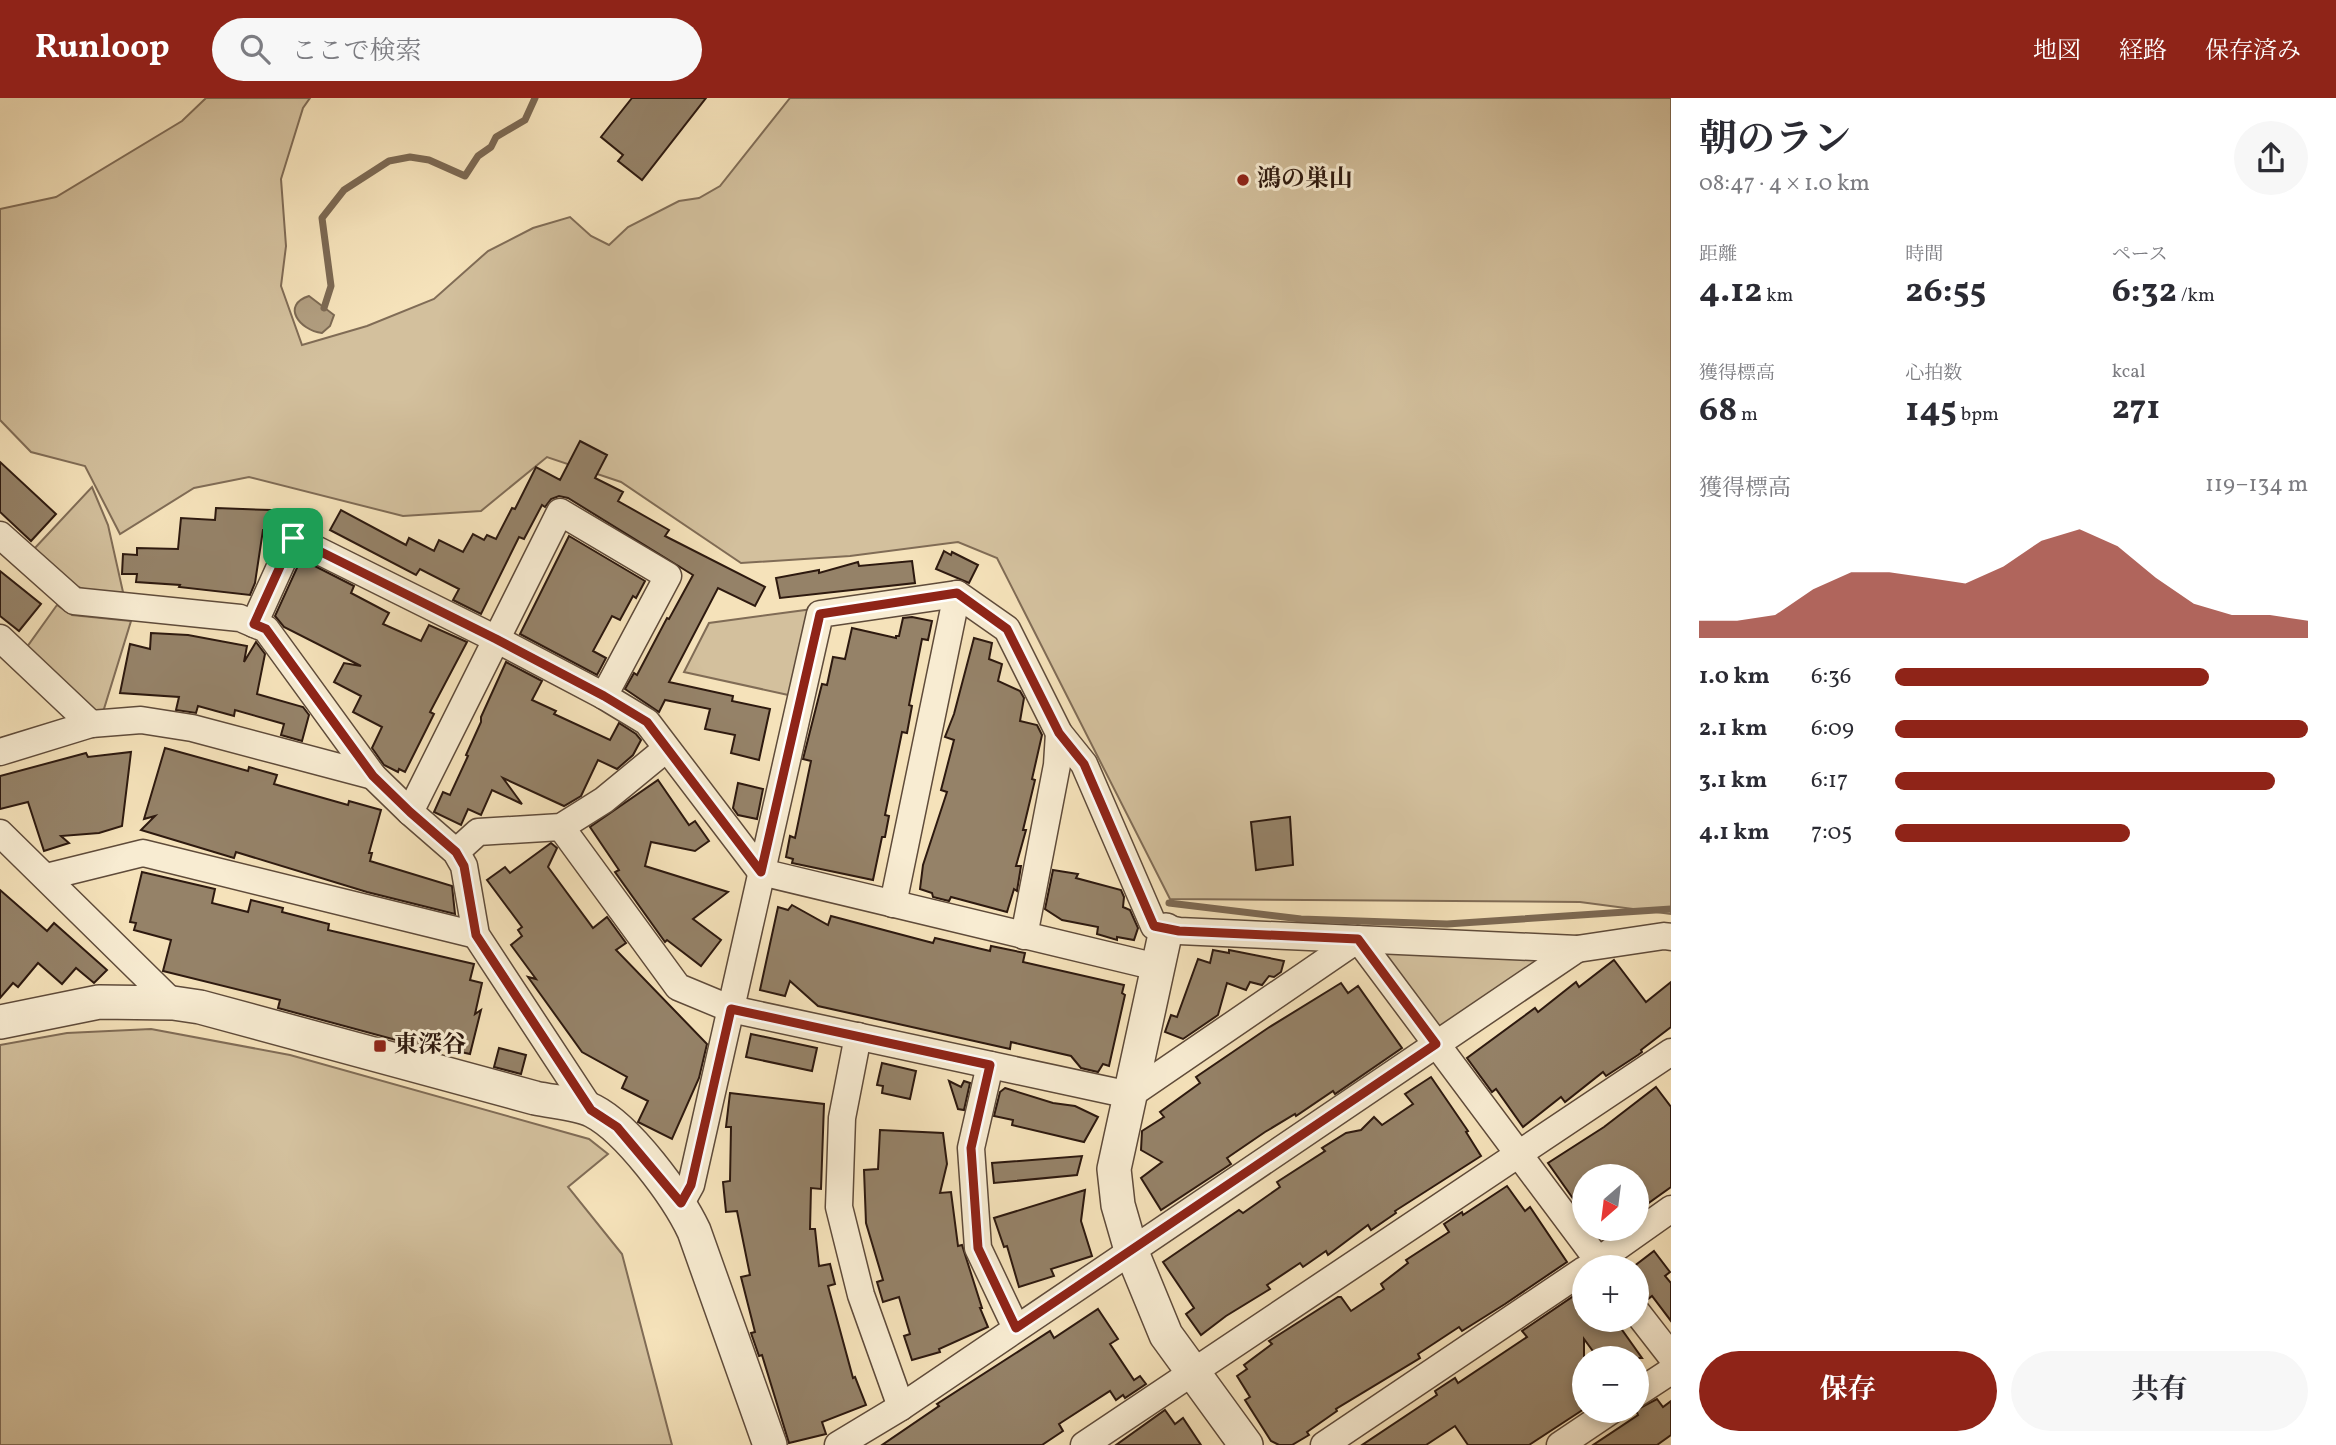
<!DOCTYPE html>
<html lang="ja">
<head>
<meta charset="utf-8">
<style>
  body { margin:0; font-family:Vollkorn,"Noto Serif JP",serif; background:#f7f7f7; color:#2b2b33; height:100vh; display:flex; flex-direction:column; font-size:26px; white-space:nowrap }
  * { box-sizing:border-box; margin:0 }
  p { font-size:23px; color:#7c7c81 }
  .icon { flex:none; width:38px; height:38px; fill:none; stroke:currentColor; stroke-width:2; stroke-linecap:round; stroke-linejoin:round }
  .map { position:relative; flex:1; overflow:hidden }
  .drawer { display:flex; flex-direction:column; background:#fff; width:665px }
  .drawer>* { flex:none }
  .needle { width:46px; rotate:208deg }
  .buttons { position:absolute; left:1572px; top:1066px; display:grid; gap:14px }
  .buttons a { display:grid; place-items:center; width:77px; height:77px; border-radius:50%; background:#fff; box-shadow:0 4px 10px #0003; font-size:35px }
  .pin { position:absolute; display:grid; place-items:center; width:60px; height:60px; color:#fff; margin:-30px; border-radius:14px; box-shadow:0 4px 10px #0006 }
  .round { display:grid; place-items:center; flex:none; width:74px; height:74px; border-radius:37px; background:#f7f7f7 }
  .head { display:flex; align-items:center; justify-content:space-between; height:119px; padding:0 28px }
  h1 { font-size:38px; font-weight:700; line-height:52px }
  .figures { display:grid; grid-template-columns:repeat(3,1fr); gap:10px; height:119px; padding:7px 28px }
  .figures div { display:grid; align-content:center }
  .figures b { font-size:35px; font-weight:700 }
  .figures small { font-size:19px; font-weight:400 }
  .figures p { font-size:19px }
  .chart { height:196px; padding:14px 28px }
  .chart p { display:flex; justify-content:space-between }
  .chart svg { width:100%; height:126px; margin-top:7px; fill:#8f2418; opacity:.7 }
  .action { display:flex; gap:14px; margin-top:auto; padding:14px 28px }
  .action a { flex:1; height:80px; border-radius:42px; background:#8f2418; color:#fff; font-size:28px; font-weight:700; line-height:80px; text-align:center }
  .action a+a { background:#f7f7f7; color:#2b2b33 }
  ul { padding:0 28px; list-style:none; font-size:23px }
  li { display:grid; grid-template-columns:112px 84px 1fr; align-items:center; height:52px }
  li i { height:18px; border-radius:9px; background:#8f2418 }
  header { display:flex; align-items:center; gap:42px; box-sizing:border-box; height:98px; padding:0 35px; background:#8f2418; color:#fff }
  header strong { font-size:33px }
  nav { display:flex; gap:38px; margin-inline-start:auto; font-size:24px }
  .search { width:490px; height:63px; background:#f7f7f7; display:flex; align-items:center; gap:18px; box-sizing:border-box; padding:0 24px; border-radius:38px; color:#7c7c81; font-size:26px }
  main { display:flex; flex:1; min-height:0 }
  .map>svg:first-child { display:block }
  .green { fill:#d3c09d; stroke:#806c56; stroke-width:2 }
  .water { fill:#b19e80; stroke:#7c6953; stroke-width:2 }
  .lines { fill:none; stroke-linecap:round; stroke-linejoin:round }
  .stream { stroke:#7c6953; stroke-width:7 }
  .building { fill:#958268; stroke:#2d190f; stroke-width:2 }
  .minor-casing { stroke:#5f4b3a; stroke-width:29 }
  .tertiary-casing { stroke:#5f4b3a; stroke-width:36 }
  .minor { stroke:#f8ecd2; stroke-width:26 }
  .tertiary { stroke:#f8ecd2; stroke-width:33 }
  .route-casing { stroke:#fff; stroke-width:14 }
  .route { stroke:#8f2418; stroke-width:9 }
  .poi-dot { fill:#8f2418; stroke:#f8ecd2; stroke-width:2.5 }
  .labels { text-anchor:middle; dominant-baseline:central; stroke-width:6; stroke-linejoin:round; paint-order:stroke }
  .poi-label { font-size:24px; font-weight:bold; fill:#2d190f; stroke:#f8ecd2; text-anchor:start }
</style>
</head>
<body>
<header>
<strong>Runloop</strong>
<div class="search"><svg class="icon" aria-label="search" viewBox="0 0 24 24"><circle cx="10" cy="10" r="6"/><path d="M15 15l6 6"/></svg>ここで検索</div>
<nav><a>地図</a><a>経路</a><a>保存済み</a></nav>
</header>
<main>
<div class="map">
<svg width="1671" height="1347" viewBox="0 0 1671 1347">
  <rect width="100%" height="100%" fill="#f5e2ba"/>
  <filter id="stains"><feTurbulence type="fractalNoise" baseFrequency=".00286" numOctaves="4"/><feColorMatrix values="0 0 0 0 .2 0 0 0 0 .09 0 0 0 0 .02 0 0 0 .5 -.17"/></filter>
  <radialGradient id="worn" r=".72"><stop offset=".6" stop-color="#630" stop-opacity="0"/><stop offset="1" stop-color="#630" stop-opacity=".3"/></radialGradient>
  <g class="green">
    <path d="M 206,0 L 310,0 L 303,10 L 281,81 L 286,148 L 281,188 L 302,247 L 367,228 L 434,201 L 488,153 L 533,130 L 570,119 L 591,138 L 609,147 L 628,129 L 679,103 L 699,100 L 720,88 L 790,0 L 1671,0 L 1671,816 L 1580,804 L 1170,801 L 997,460 L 958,444 L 850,458 L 741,465 L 621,384 L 547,359 L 481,413 L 403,418 L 249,379 L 194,390 L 120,436 L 85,368 L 31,354 L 0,322 L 0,111 L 56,99 L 182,23 Z"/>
    <path d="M 92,389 L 108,427 L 123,494 C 71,496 70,485 34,451 Z"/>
    <path d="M 57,507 L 72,517 L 131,523 L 103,614 L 96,615 L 27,549 Z"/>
    <path d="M 813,511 L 793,598 L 684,574 L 709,525 Z"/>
    <path d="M 1374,851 L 1551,858 L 1437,938 Z"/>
    <path d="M 151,931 L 290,957 L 589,1041 L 608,1056 L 568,1089 L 622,1156 L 672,1347 L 0,1347 L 0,947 L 67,935 Z"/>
  </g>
  <path class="water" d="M 309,198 L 334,217 L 330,228 L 322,235 C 299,232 281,207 309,198 Z"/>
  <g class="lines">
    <g class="stream">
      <path d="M 324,210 L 331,188 L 322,120 L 344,92 L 389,63 L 410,59 L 429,62 L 465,78 L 478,58 L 491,49 L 496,39 L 525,22 L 535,0"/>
      <path d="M 1169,805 L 1301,821 L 1447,826 L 1671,811"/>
    </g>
  </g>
  <g class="building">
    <path d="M 632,0 L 706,0 L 642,82 L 618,63 L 623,57 L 601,39 Z"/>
    <path d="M 580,343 L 607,357 L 595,380 L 623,394 L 618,403 L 669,432 L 665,438 L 765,489 L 755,508 L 718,490 L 669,584 L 733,598 L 732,603 L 770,611 L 759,662 L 731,655 L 735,637 L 705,631 L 710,611 L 665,602 L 659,614 L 625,591 L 634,575 L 637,577 L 667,520 L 669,521 L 693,477 L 568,400 L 559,398 L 551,401 L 545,409 L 542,407 L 524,441 L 519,439 L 481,516 L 453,502 L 459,491 L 420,471 L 416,477 L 330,432 L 341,412 L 406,447 L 409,440 L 434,453 L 439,442 L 463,454 L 473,436 L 484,442 L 487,437 L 496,441 L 512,410 L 515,411 L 536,369 L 560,382 Z"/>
    <path d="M 0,364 L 56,416 L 31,443 L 0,414 Z"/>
    <path d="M 216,410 L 271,412 L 271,432 L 263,432 L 255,485 L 250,497 L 179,489 L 180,487 L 136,484 L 137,476 L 122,476 L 123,456 L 137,457 L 137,450 L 178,451 L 181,420 L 215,422 Z"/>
    <path d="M 569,438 L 645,483 L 636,500 L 633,498 L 620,522 L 612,518 L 593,553 L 606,560 L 597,577 L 520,536 Z"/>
    <path d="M 944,453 L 951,457 L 952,454 L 978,467 L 969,485 L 936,471 Z"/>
    <path d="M 301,461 L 354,488 L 351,495 L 389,515 L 383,526 L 421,543 L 429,527 L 467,544 L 430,614 L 434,616 L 405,674 L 399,671 L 398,674 L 384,667 L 372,650 L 382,629 L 353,614 L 361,598 L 334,584 L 344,565 L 361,568 L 284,529 L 275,518 Z"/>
    <path d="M 912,463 L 915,485 L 780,500 L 776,480 L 819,472 L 819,475 L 858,464 L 859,468 Z"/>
    <path d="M 0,473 L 41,506 L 19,533 L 0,518 Z"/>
    <path d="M 912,519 L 932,523 L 928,542 L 922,541 L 909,607 L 912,608 L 907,635 L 902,634 L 885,717 L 889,718 L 885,739 L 882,739 L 873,782 L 792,765 L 793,761 L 786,759 L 790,738 L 795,740 L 811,663 L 803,661 L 822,586 L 827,587 L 833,559 L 845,561 L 852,530 L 896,540 L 896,538 L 899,538 L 903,520 Z"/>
    <path d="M 151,535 L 188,537 L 247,548 L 244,564 L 256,544 L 265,556 L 257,596 L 303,609 L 309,617 L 302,643 L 281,637 L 284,626 L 235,612 L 234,618 L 198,608 L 196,615 L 176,612 L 179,599 L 120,595 L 130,546 L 150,551 Z"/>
    <path d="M 974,540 L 992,545 L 989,561 L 1002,566 L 998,583 L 1020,593 L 1024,600 L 1020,623 L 1037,627 L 1042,637 L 1032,681 L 1035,682 L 1023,732 L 1026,732 L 1016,768 L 1021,768 L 1017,793 L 1014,791 L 1007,814 L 951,799 L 949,803 L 933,799 L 932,795 L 920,791 L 923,767 L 947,694 L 941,692 L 954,642 L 945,639 L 954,616 Z"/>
    <path d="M 506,564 L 542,583 L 532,602 L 556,613 L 554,616 L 610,642 L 619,625 L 636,636 L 641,642 L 633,657 L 617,671 L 598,662 L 581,698 L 564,708 L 503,680 L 522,706 L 492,692 L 481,717 L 468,711 L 461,727 L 434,714 L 443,694 L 450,697 L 468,658 L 466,657 L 481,624 L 481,619 Z"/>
    <path d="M 165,650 L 248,673 L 249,669 L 277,677 L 274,686 L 348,707 L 349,703 L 381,712 L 369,755 L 372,755 L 370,763 L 452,788 L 455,816 L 367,794 L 236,754 L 234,760 L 141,732 L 155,718 L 144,721 Z"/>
    <path d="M 131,654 L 122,728 L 99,735 L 61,738 L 69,745 L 44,753 L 28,704 L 0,711 L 0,678 L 86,655 L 88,659 Z"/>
    <path d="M 658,682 L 689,727 L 695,723 L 709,743 L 695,753 L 651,744 L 645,768 L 728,794 L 693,821 L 721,842 L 701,868 L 667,842 L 665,844 L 615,774 L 619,772 L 590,729 Z"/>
    <path d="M 738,685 L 763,691 L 757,721 L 738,717 L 733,710 Z"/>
    <path d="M 1290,719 L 1293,767 L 1256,772 L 1251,724 Z"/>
    <path d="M 551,745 L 557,750 L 548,769 L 593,830 L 607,819 L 626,845 L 616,852 L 707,946 L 699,980 L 672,1041 L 638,1024 L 648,1003 L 622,990 L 627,979 L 582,954 L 528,879 L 536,881 L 511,847 L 522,838 L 518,832 L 522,829 L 487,782 L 505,769 L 510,775 Z"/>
    <path d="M 1053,772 L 1078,776 L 1076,780 L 1121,792 L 1124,799 L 1123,809 L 1130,812 L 1138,830 L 1134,842 L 1117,839 L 1117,842 L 1097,836 L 1098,829 L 1062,822 L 1045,811 Z"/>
    <path d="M 142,774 L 215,791 L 212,805 L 248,814 L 251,802 L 283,810 L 282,814 L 329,826 L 328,832 L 474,866 L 470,882 L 482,885 L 475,916 L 481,912 L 470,956 L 434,948 L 433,952 L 278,910 L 280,902 L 163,873 L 171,842 L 134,832 L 136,825 L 130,824 Z"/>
    <path d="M 0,792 L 47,833 L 54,825 L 107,872 L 94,885 L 76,870 L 62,886 L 38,865 L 18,889 L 13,885 L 0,900 Z"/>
    <path d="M 792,807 L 828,827 L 831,818 L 933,845 L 935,840 L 990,853 L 991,848 L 1025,855 L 1023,864 L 1124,887 L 1122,895 L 1125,897 L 1109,968 L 1103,966 L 1098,974 L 1081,970 L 1071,958 L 1011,944 L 1010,951 L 818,908 L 790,883 L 785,898 L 760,892 L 778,809 L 788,812 Z"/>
    <path d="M 1213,852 L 1229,855 L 1229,852 L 1284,863 L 1281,874 L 1274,879 L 1269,878 L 1262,887 L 1250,884 L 1246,892 L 1227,885 L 1218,917 L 1183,941 L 1165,934 L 1171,917 L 1177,919 L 1198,861 L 1210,865 Z"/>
    <path d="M 1614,862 L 1646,904 L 1671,884 L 1671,929 L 1641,952 L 1642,954 L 1638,957 L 1606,978 L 1603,974 L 1565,1004 L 1561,999 L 1523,1029 L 1496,991 L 1492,994 L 1467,960 L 1535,910 L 1538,914 L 1576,884 L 1579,889 Z"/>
    <path d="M 1341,885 L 1348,895 L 1358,888 L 1402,950 L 1335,996 L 1333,993 L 1296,1018 L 1295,1016 L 1265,1034 L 1227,1060 L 1231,1066 L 1161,1112 L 1141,1080 L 1162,1064 L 1141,1052 L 1142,1033 L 1164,1019 L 1160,1014 L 1200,985 L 1196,979 L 1268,930 Z"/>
    <path d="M 751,936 L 817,950 L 812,973 L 746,959 Z"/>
    <path d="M 499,950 L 526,957 L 521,976 L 494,969 Z"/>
    <path d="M 882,965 L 916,973 L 910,1001 L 882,995 L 883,988 L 877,987 Z"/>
    <path d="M 1431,979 L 1468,1033 L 1466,1034 L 1481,1058 L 1395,1113 L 1396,1115 L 1371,1132 L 1368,1127 L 1328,1157 L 1326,1153 L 1303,1169 L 1300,1165 L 1267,1187 L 1270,1191 L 1226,1218 L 1201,1237 L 1186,1216 L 1194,1210 L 1163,1164 L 1239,1112 L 1243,1115 L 1280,1089 L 1277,1084 L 1325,1053 L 1322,1050 L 1346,1035 L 1361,1032 L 1374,1019 L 1382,1027 L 1413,1006 L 1405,996 Z"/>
    <path d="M 949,983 L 961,989 L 964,983 L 970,985 L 964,1012 L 958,1011 Z"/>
    <path d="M 1656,989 L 1671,1009 L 1671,1089 L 1636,1114 L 1636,1078 L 1584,1078 L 1584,1116 L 1548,1065 L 1604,1029 Z"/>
    <path d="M 1005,990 L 1053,1005 L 1075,1008 L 1098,1019 L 1084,1044 L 1012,1027 L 1013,1022 L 994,1018 L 1000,994 Z"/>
    <path d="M 730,995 L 824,1006 L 821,1091 L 811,1090 L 810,1131 L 815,1131 L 819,1168 L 830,1166 L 835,1186 L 828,1188 L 853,1280 L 855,1279 L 866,1307 L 822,1324 L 826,1336 L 789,1345 L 762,1257 L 759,1258 L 751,1235 L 755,1234 L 741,1179 L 750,1177 L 737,1113 L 726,1114 L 723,1084 L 730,1083 L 731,1029 L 726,1029 Z"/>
    <path d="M 880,1032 L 943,1035 L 947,1066 L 940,1095 L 951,1094 L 958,1148 L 962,1147 L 982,1210 L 980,1210 L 988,1229 L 939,1251 L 940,1254 L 912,1262 L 904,1238 L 910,1236 L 899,1199 L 883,1204 L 877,1184 L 883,1182 L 866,1125 L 864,1072 L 878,1071 Z"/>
    <path d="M 1082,1058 L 1077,1077 L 994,1085 L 992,1065 Z"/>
    <path d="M 1507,1088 L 1525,1113 L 1530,1109 L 1567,1164 L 1505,1206 L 1462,1233 L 1459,1229 L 1418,1256 L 1420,1260 L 1336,1311 L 1337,1313 L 1307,1334 L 1309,1337 L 1292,1347 L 1279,1347 L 1271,1343 L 1245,1302 L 1250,1299 L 1237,1278 L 1247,1271 L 1244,1267 L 1272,1246 L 1269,1243 L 1338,1199 L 1341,1199 L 1351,1213 L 1384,1191 L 1381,1186 L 1408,1165 L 1406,1162 L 1449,1134 L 1444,1126 L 1462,1114 L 1463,1117 Z"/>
    <path d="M 1085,1092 L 1081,1123 L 1092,1158 L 1051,1171 L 1054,1178 L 1019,1189 L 1007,1148 L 1004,1149 L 994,1120 Z"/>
    <path d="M 1654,1153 L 1670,1174 L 1665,1178 L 1671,1185 L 1671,1223 L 1652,1198 L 1647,1202 L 1636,1192 L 1636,1169 L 1633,1169 Z"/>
    <path d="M 1584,1191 L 1584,1222 L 1615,1222 L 1642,1260 L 1598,1260 L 1584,1241 L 1584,1311 L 1529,1347 L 1468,1347 L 1455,1328 L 1426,1347 L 1362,1347 L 1437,1297 L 1435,1293 L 1455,1280 L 1458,1285 L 1527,1239 L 1522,1233 Z"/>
    <path d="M 1098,1211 L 1118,1241 L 1110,1246 L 1134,1282 L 1140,1278 L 1146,1286 L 1125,1300 L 1123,1297 L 1116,1302 L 1110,1293 L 1059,1326 L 1063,1333 L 1042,1347 L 882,1347 L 939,1308 L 937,1306 L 1050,1233 L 1054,1240 Z"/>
    <path d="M 1657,1301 L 1663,1309 L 1671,1303 L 1671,1337 L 1657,1347 L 1593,1347 L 1638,1317 L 1636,1312 Z"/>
    <path d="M 1165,1312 L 1175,1326 L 1183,1320 L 1201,1347 L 1116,1347 Z"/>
  </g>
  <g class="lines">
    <g class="minor-casing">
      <g id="minor">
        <path d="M 0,437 L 74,503 L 240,520 L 266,531 L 373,678 L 410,714 L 456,754 L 464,768 L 476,837 L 591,1012"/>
        <path d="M 254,526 L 293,440 L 496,541 L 604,598 L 647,624 L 761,774 L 1157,869"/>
        <path d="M 0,540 L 91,626"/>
        <path d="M 0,654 L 91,626 L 141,622 L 192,630 L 373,678"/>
        <path d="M 410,714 L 560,414 L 668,478 L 604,598"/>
        <path d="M 561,729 L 678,889 L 731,911 L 1130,997 L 1358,841 L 1603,1169"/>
        <path d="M 0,735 L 173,905"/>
        <path d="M 456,754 L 478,734 L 561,729 L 604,702 L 666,651"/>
        <path d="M 46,779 L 143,755 L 476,837"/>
        <path d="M 893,806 L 957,496"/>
        <path d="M 1024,838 L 1057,667 L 1059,635"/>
        <path d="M 858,938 L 842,1020 L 839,1109 L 861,1197 L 901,1309"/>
        <path d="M 990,967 L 971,1050 L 978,1150 L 1016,1230"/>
        <path d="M 681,1105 L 691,1087 L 820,516 L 957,496 L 1007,531 L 1059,635 L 1084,666 L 1154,828 L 1179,833 L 1577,851 L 1664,838 L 1671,839"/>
        <path d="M 1589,1169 L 1671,1111"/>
        <path d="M 1636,1213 L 1671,1258"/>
        <path d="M 1636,1296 L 1671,1273"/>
        <path d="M 838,1347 L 901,1309 L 1577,851"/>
        <path d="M 1084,1347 L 1671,954"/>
        <path d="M 1324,1347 L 1584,1172"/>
        <path d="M 1560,1347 L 1612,1312"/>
      </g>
    </g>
    <g class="tertiary-casing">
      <g id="tertiary">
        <path d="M 1166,832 L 1114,1071 L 1118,1107 L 1131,1152 L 1166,1237 L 1246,1347"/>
        <path d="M 0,924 L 99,904 L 173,905 L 200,909 L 535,1000 C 553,1004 577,1005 593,1013 C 628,1031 677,1097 694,1133 L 770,1347"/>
      </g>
    </g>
    <use href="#minor" class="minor"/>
    <use href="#tertiary" class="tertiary"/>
  </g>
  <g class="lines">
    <g class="route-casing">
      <path id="route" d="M 293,440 L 496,541 L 604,598 L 647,624 L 761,774 L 820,516 L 957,495 L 1007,531 L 1059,635 L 1084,666 L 1154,828 L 1179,833 L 1358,841 L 1436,946 L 1016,1230 L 978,1150 L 971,1050 L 990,967 L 731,911 L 691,1087 L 681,1105 L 617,1029 L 591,1012 L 476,837 L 464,768 L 456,754 L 410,714 L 373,678 L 266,531 L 254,526 Z"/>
    </g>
    <use href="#route" class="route"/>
  </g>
  <g class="poi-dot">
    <circle cx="1243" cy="82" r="7"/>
    <rect x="373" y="941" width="14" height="14" rx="3.5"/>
  </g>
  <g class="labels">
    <g class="poi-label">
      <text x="1257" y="82">鴻の巣山</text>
      <text x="394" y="948">東深谷</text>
    </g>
  </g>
  <rect width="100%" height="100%" filter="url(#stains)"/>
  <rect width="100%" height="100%" fill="url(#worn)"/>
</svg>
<div class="buttons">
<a><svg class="needle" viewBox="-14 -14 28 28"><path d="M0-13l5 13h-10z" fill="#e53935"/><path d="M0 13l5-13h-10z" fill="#7c7c81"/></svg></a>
<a>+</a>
<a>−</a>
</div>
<div class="pin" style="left:293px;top:440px;background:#1e9e55"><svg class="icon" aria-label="arrive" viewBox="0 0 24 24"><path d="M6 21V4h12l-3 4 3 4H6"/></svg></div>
</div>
<section class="drawer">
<div class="head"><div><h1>朝のラン</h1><p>08:47 · 4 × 1.0 km</p></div><a class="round"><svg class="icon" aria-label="share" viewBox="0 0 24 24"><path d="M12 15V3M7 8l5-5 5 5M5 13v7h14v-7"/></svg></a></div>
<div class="figures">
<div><p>距離</p><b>4.12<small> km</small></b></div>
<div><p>時間</p><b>26:55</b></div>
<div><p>ペース</p><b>6:32<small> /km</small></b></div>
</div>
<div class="figures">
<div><p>獲得標高</p><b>68<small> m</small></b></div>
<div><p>心拍数</p><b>145<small> bpm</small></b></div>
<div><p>kcal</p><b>271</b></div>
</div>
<div class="chart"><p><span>獲得標高</span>119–134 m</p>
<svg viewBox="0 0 160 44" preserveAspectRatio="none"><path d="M0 44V38L10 38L20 36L30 27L40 21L50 21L60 23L70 25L80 19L90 10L100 6L110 12L120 23L130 32L140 36L150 36L160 38V44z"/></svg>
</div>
<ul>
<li><b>1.0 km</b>6:36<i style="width:76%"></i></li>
<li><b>2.1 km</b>6:09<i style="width:100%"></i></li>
<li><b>3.1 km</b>6:17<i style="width:92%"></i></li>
<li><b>4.1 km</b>7:05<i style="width:57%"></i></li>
</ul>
<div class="action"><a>保存</a><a>共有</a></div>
</section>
</main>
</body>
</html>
